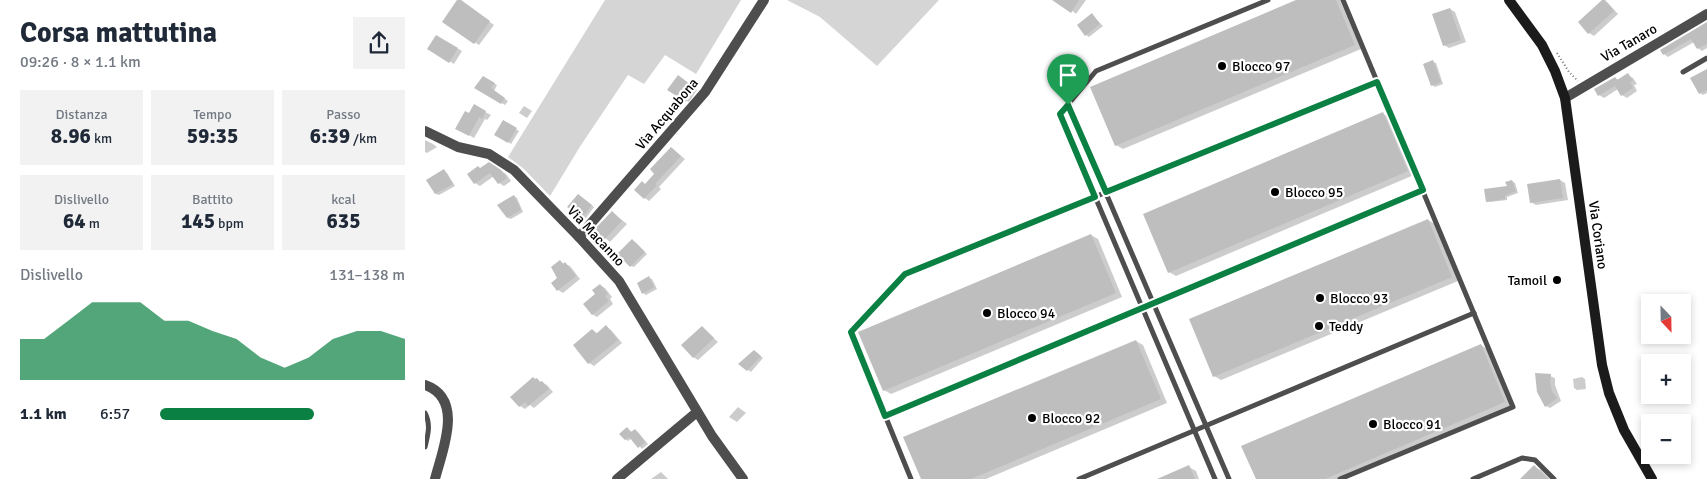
<!DOCTYPE html>
<html lang="it">
<head>
<meta charset="utf-8">
<style>
  body { margin:0; font-family:Signika,sans-serif; background:#f2f2f3; color:#1f2937; height:100vh; display:flex; flex-direction:column; font-size:19px; white-space:nowrap }
  * { box-sizing:border-box; margin:0 }
  p { font-size:16px; color:#747a83 }
  .icon { flex:none; width:28px; height:28px; fill:none; stroke:currentColor; stroke-width:2; stroke-linecap:round; stroke-linejoin:round }
  .map { position:relative; flex:1; overflow:hidden }
  .details { display:flex; flex-direction:column; background:#fff; width:425px }
  .details>* { flex:none }
  .needle { width:32px; rotate:158deg }
  .tools { position:absolute; left:1216px; top:294px; display:grid; gap:10px }
  .tools a { display:grid; place-items:center; width:50px; height:50px; border-radius:0px; background:#fff; box-shadow:0 2px 8px #0003; font-size:25px }
  .pin { position:absolute; display:grid; place-items:center; width:42px; height:42px; color:#fff; margin:-51px -21px; border-radius:50% 50% 50% 0; rotate:-45deg; box-shadow:0 0 5px #0007 }
  .pin .icon { rotate:45deg }
  .round { display:grid; place-items:center; flex:none; width:52px; height:52px; border-radius:0px; background:#f2f2f3 }
  .head { display:flex; align-items:center; justify-content:space-between; height:85px; padding:0 20px }
  h1 { font-size:28px; font-weight:800; line-height:38px }
  .figures { display:grid; grid-template-columns:repeat(3,1fr); gap:8px; height:85px; padding:5px 20px }
  .figures div { display:grid; align-content:center; border-radius:0px; background:#f2f2f3; text-align:center }
  .figures b { font-size:21px; font-weight:800 }
  .figures small { font-size:14px; font-weight:400 }
  .figures p { font-size:14px }
  .chart { height:140px; padding:10px 20px }
  .chart p { display:flex; justify-content:space-between }
  .chart svg { width:100%; height:90px; margin-top:5px; fill:#0b8043; opacity:.7 }
  ul { padding:0 20px; list-style:none; font-size:16px }
  li { display:grid; grid-template-columns:80px 60px 1fr; align-items:center; height:38px }
  li i { height:12px; border-radius:6px; background:#0b8043 }
  main { display:flex; flex:1; min-height:0 }
  .map>svg:first-child { display:block }
  .green { fill:#d5d5d5 }
  .shadow { fill:#0003 }
  .building { fill:#bebebe }
  .lines { fill:none; stroke-linecap:round; stroke-linejoin:round }
  .path { stroke:#707070; stroke-width:2; stroke-dasharray:1 2.5; stroke-linecap:butt }
  .lane { stroke:#4e4e4e; stroke-width:5 }
  .street { stroke:#4e4e4e; stroke-width:10 }
  .secondary { stroke:#1b1b1b; stroke-width:10 }
  .route-casing { stroke:#fff; stroke-width:10 }
  .route { stroke:#0b8043; stroke-width:6 }
  .poi-dot { fill:#000; stroke:#fff; stroke-width:2 }
  .labels { text-anchor:middle; dominant-baseline:central; stroke-width:4.5; stroke-linejoin:round; paint-order:stroke }
  .street-label { font-size:14px; fill:#000; stroke:#fff }
  .poi-label { font-size:14px; fill:#000; stroke:#fff; text-anchor:start }
</style>
</head>
<body>
<main>
<section class="details">
<div class="head"><div><h1>Corsa mattutina</h1><p>09:26 · 8 × 1.1 km</p></div><a class="round"><svg class="icon" aria-label="share" viewBox="0 0 24 24"><path d="M12 15V3M7 8l5-5 5 5M5 13v7h14v-7"/></svg></a></div>
<div class="figures">
<div><p>Distanza</p><b>8.96<small> km</small></b></div>
<div><p>Tempo</p><b>59:35</b></div>
<div><p>Passo</p><b>6:39<small> /km</small></b></div>
</div>
<div class="figures">
<div><p>Dislivello</p><b>64<small> m</small></b></div>
<div><p>Battito</p><b>145<small> bpm</small></b></div>
<div><p>kcal</p><b>635</b></div>
</div>
<div class="chart"><p><span>Dislivello</span>131–138 m</p>
<svg viewBox="0 0 160 44" preserveAspectRatio="none"><path d="M0 44V24L10 24L20 15L30 6L40 6L50 6L60 15L70 15L80 20L90 24L100 33L110 38L120 33L130 24L140 20L150 20L160 24V44z"/></svg>
</div>
<ul>
<li><b>1.1 km</b>6:57<i style="width:63%"></i></li>
</ul>
</section>
<div class="map">
<svg width="1282" height="479" viewBox="0 0 1282 479">
  <rect width="100%" height="100%" fill="#fff"/>
  <g class="green">
    <path d="M 180,0 L 316,0 L 271,74 L 240,55 L 219,84 L 203,75 L 156,145 L 125,196 L 99,169 L 83,157 Z"/>
    <path d="M 362,0 L 514,0 L 452,66 L 395,17 Z"/>
  </g>
  <g class="shadow">
    <path d="M 33,0 L 69,25 L 54,45 L 18,22 Z"/>
    <path d="M 635,0 L 661,0 L 651,14 Z"/>
    <path d="M 875,0 L 915,0 L 936,49 L 698,149 L 691,145 Z"/>
    <path d="M 1179,0 L 1183,3 L 1193,14 L 1169,36 L 1164,33 L 1154,22 Z"/>
    <path d="M 1025,9 L 1030,12 L 1041,42 L 1024,48 L 1019,45 Z"/>
    <path d="M 667,15 L 678,26 L 664,37 L 661,35 Z"/>
    <path d="M 1282,23 L 1282,48 L 1277,51 L 1273,48 L 1269,42 L 1243,57 L 1239,54 Z"/>
    <path d="M 11,36 L 37,51 L 29,64 L 4,49 Z"/>
    <path d="M 1008,62 L 1011,63 L 1018,84 L 1010,87 L 1007,85 Z"/>
    <path d="M 1282,70 L 1282,93 L 1278,95 L 1275,93 Z"/>
    <path d="M 1203,75 L 1208,78 L 1212,84 L 1209,85 L 1212,91 L 1202,98 L 1197,95 L 1193,89 L 1179,98 L 1174,95 L 1190,78 L 1194,80 Z"/>
    <path d="M 58,77 L 72,85 L 69,91 L 83,101 L 80,105 L 51,88 Z"/>
    <path d="M 256,78 L 272,90 L 264,102 L 244,90 Z"/>
    <path d="M 49,106 L 66,115 L 62,120 L 60,119 L 49,138 L 32,128 L 44,114 Z"/>
    <path d="M 99,106 L 107,111 L 102,118 L 94,113 Z"/>
    <path d="M 958,114 L 964,117 L 989,175 L 751,276 L 744,272 Z"/>
    <path d="M 78,122 L 94,131 L 86,144 L 71,134 Z"/>
    <path d="M 0,140 L 8,144 L 12,147 L 2,153 L 0,152 Z"/>
    <path d="M 246,148 L 260,159 L 234,187 L 236,189 L 224,201 L 220,198 L 220,185 L 231,174 Z"/>
    <path d="M 64,163 L 81,174 L 86,181 L 79,186 L 74,183 L 69,176 L 55,186 L 50,183 L 56,169 Z"/>
    <path d="M 19,171 L 22,173 L 30,186 L 14,195 L 11,194 L 3,181 Z"/>
    <path d="M 1135,180 L 1140,183 L 1143,200 L 1111,205 L 1106,202 Z"/>
    <path d="M 1087,181 L 1090,183 L 1093,193 L 1082,197 L 1082,200 L 1065,202 L 1062,201 L 1083,187 Z"/>
    <path d="M 89,196 L 92,198 L 98,212 L 86,219 L 83,218 Z"/>
    <path d="M 156,197 L 169,207 L 161,218 L 158,217 Z"/>
    <path d="M 187,212 L 202,224 L 185,242 L 171,230 Z"/>
    <path d="M 1003,220 L 1010,224 L 1033,281 L 796,380 L 789,376 Z"/>
    <path d="M 666,235 L 673,239 L 697,297 L 466,394 L 459,390 L 435,333 Z"/>
    <path d="M 210,242 L 222,254 L 209,267 L 206,266 Z"/>
    <path d="M 135,262 L 145,266 L 155,279 L 138,293 L 133,290 Z"/>
    <path d="M 224,278 L 227,279 L 232,289 L 221,295 L 218,293 Z"/>
    <path d="M 175,285 L 180,288 L 187,297 L 185,299 L 188,304 L 172,317 L 167,314 Z"/>
    <path d="M 181,327 L 186,330 L 197,343 L 169,366 L 164,363 L 168,330 L 173,334 Z"/>
    <path d="M 277,327 L 293,342 L 273,360 L 268,357 Z"/>
    <path d="M 711,341 L 718,345 L 742,403 L 561,479 L 497,479 Z"/>
    <path d="M 1056,345 L 1062,349 L 1087,406 L 915,479 L 832,479 Z"/>
    <path d="M 332,353 L 338,358 L 326,372 L 315,364 Z"/>
    <path d="M 1125,376 L 1130,378 L 1130,385 L 1136,401 L 1125,408 L 1121,406 Z"/>
    <path d="M 1157,377 L 1160,379 L 1161,389 L 1152,390 L 1149,388 L 1148,379 Z"/>
    <path d="M 112,380 L 122,385 L 128,392 L 109,408 L 105,405 L 100,409 L 95,406 L 87,397 Z"/>
    <path d="M 313,407 L 321,413 L 312,422 L 304,417 Z"/>
    <path d="M 202,429 L 207,432 L 210,430 L 213,432 L 223,444 L 217,449 L 207,438 L 203,441 L 200,439 Z"/>
    <path d="M 764,467 L 771,471 L 774,479 L 735,479 Z"/>
    <path d="M 1109,467 L 1116,470 L 1125,479 L 1097,479 Z"/>
    <path d="M 236,472 L 243,479 L 226,479 Z"/>
  </g>
  <g class="building">
    <path d="M 32,0 L 36,0 L 65,21 L 49,44 L 17,22 Z"/>
    <path d="M 627,0 L 654,0 L 646,13 Z"/>
    <path d="M 871,0 L 911,0 L 930,45 L 690,146 L 665,87 Z"/>
    <path d="M 1177,0 L 1180,0 L 1189,11 L 1163,34 L 1153,22 Z"/>
    <path d="M 1025,8 L 1036,40 L 1018,46 L 1007,14 Z"/>
    <path d="M 667,13 L 675,24 L 660,36 L 652,25 Z"/>
    <path d="M 1282,22 L 1282,44 L 1272,49 L 1266,39 L 1238,55 L 1235,50 Z"/>
    <path d="M 11,35 L 33,48 L 24,63 L 2,49 Z"/>
    <path d="M 1008,60 L 1016,82 L 1006,86 L 998,64 Z"/>
    <path d="M 1282,69 L 1282,90 L 1274,94 L 1265,78 Z"/>
    <path d="M 1203,73 L 1208,81 L 1205,82 L 1208,88 L 1196,96 L 1190,86 L 1173,96 L 1169,89 L 1190,77 L 1192,80 Z"/>
    <path d="M 253,75 L 270,88 L 261,102 L 242,90 Z"/>
    <path d="M 58,76 L 70,83 L 66,88 L 80,98 L 76,104 L 49,88 Z"/>
    <path d="M 49,104 L 61,111 L 57,119 L 54,117 L 44,136 L 30,129 L 40,111 L 44,113 Z"/>
    <path d="M 958,112 L 983,171 L 743,273 L 718,214 Z"/>
    <path d="M 78,120 L 92,128 L 83,143 L 69,135 Z"/>
    <path d="M 246,147 L 256,156 L 230,184 L 232,185 L 219,199 L 209,190 L 217,181 L 220,184 L 229,174 L 225,169 Z"/>
    <path d="M 64,162 L 76,170 L 82,178 L 73,184 L 65,173 L 49,184 L 42,174 L 53,166 L 55,168 Z"/>
    <path d="M 19,169 L 28,184 L 10,194 L 1,180 Z"/>
    <path d="M 1135,179 L 1138,198 L 1105,203 L 1102,184 Z"/>
    <path d="M 1087,180 L 1091,191 L 1080,196 L 1080,199 L 1061,202 L 1059,189 L 1082,186 L 1080,182 Z"/>
    <path d="M 153,194 L 167,205 L 157,218 L 142,207 Z"/>
    <path d="M 89,195 L 96,210 L 82,218 L 72,205 Z"/>
    <path d="M 187,211 L 197,221 L 179,240 L 169,230 Z"/>
    <path d="M 1003,219 L 1027,277 L 788,377 L 764,319 Z"/>
    <path d="M 666,234 L 691,293 L 458,391 L 433,332 Z"/>
    <path d="M 207,239 L 220,252 L 205,267 L 192,254 Z"/>
    <path d="M 135,260 L 138,264 L 140,262 L 151,276 L 132,291 L 126,283 L 132,278 L 126,267 Z"/>
    <path d="M 224,276 L 229,287 L 217,294 L 212,283 Z"/>
    <path d="M 175,284 L 183,294 L 180,296 L 184,301 L 167,315 L 158,304 L 170,294 L 167,290 Z"/>
    <path d="M 181,325 L 193,340 L 163,364 L 148,345 L 167,329 L 171,334 Z"/>
    <path d="M 277,326 L 289,338 L 268,358 L 256,345 Z"/>
    <path d="M 711,340 L 736,399 L 546,479 L 496,479 L 478,437 Z"/>
    <path d="M 1056,344 L 1080,402 L 900,479 L 831,479 L 816,446 Z"/>
    <path d="M 329,350 L 336,356 L 322,371 L 313,364 Z"/>
    <path d="M 1110,373 L 1126,374 L 1125,382 L 1127,391 L 1132,398 L 1120,407 L 1112,392 Z"/>
    <path d="M 108,377 L 110,379 L 112,378 L 115,382 L 117,381 L 124,389 L 103,406 L 100,402 L 94,407 L 85,397 Z"/>
    <path d="M 202,427 L 206,432 L 210,429 L 220,442 L 213,448 L 204,437 L 200,440 L 194,434 Z"/>
    <path d="M 764,465 L 770,479 L 732,479 Z"/>
    <path d="M 1109,465 L 1123,479 L 1095,479 Z"/>
  </g>
  <g class="lines">
    <path class="path" d="M 1132,53 L 1144,72 L 1153,81"/>
    <g class="lane">
      <path d="M 1258,72 L 1282,58"/>
      <path d="M 643,105 L 804,479"/>
      <path d="M 0,413 C 6,424 3,435 0,447"/>
      <path d="M 460,416 L 998,190"/>
      <path d="M 486,479 L 426,332 L 480,274 L 952,82"/>
      <path d="M 654,479 L 1049,313"/>
      <path d="M 790,479 L 635,114 L 671,71 L 843,0"/>
      <path d="M 915,479 L 1088,407 L 918,0"/>
      <path d="M 1048,479 L 1097,458 L 1110,460 L 1129,479"/>
    </g>
    <g class="street">
      <path d="M 1140,98 L 1282,14"/>
      <path d="M 0,131 L 33,147 L 64,154 L 89,170 L 154,237 L 194,281 L 287,436 L 318,479"/>
      <path d="M 154,237 L 280,92 L 339,0"/>
      <path d="M 0,385 C 40,399 17,451 10,479"/>
      <path d="M 192,479 L 272,412"/>
    </g>
    <path class="secondary" d="M 1084,0 L 1117,45 L 1130,71 L 1140,98 L 1177,365 L 1184,393 L 1199,430 L 1227,479"/>
  </g>
  <g class="lines">
    <g class="route-casing">
      <path id="route" d="M 952,82 L 998,190 L 460,416 L 426,332 L 480,274 L 670,197 L 635,114 L 643,105 L 681,192 Z"/>
    </g>
    <use href="#route" class="route"/>
  </g>
  <g class="poi-dot">
    <circle cx="797" cy="66" r="5"/>
    <circle cx="850" cy="192" r="5"/>
    <circle cx="1132" cy="280" r="5"/>
    <circle cx="895" cy="298" r="5"/>
    <circle cx="562" cy="313" r="5"/>
    <circle cx="894" cy="326" r="5"/>
    <circle cx="607" cy="418" r="5"/>
    <circle cx="948" cy="424" r="5"/>
  </g>
  <g class="labels">
    <g class="street-label">
      <text transform="translate(1204 43) rotate(-30)">Via Tanaro</text>
      <text transform="translate(242 114) rotate(-50)">Via Acquabona</text>
      <text transform="translate(1173 235) rotate(82)">Via Coriano</text>
      <text transform="translate(171 236) rotate(47)">Via Macanno</text>
    </g>
    <g class="poi-label">
      <text x="807" y="66">Blocco 97</text>
      <text x="860" y="192">Blocco 95</text>
      <text x="1122" y="280" text-anchor="end">Tamoil</text>
      <text x="905" y="298">Blocco 93</text>
      <text x="572" y="313">Blocco 94</text>
      <text x="904" y="326">Teddy</text>
      <text x="617" y="418">Blocco 92</text>
      <text x="958" y="424">Blocco 91</text>
    </g>
  </g>
</svg>
<div class="tools">
<a><svg class="needle" viewBox="-14 -14 28 28"><path d="M0-13l5 13h-10z" fill="#e53935"/><path d="M0 13l5-13h-10z" fill="#747a83"/></svg></a>
<a>+</a>
<a>−</a>
</div>
<div class="pin" style="left:643px;top:105px;background:#1e9e55"><svg class="icon" aria-label="arrive" viewBox="0 0 24 24"><path d="M6 21V4h12l-3 4 3 4H6"/></svg></div>
</div>
</main>
</body>
</html>
